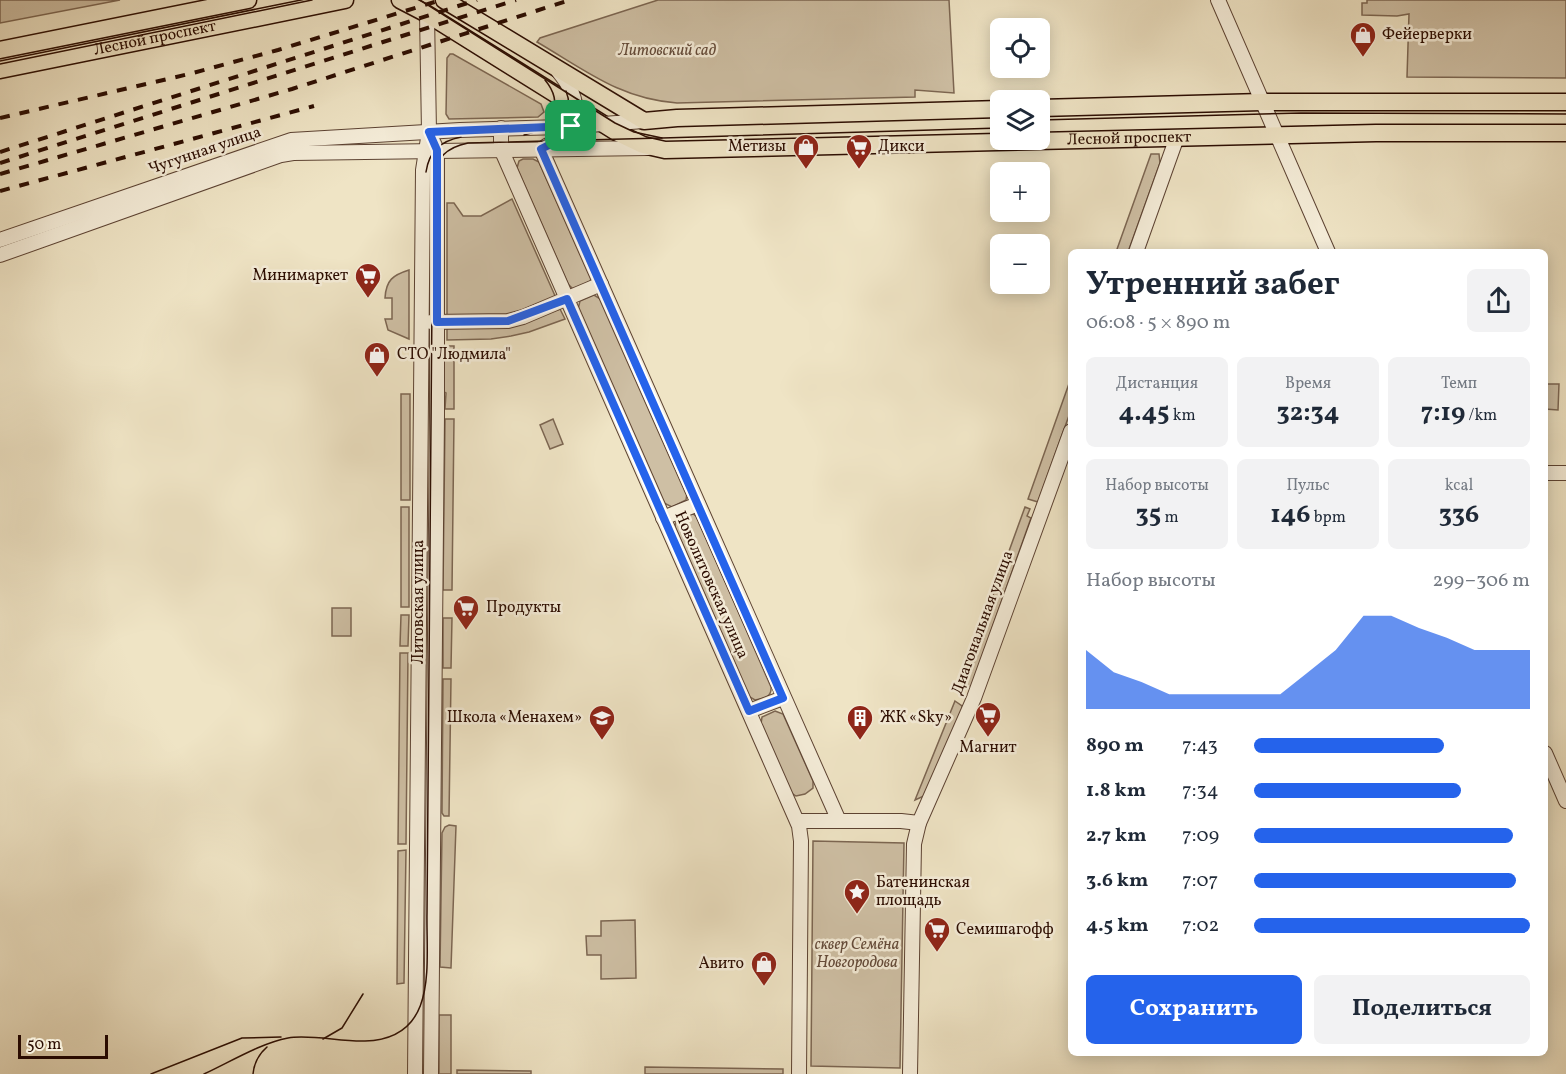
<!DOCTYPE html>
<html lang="ru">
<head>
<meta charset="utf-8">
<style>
  body { margin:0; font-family:Vollkorn,serif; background:#f2f2f3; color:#1f2937; height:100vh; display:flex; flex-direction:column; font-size:22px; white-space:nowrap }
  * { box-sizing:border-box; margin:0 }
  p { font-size:20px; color:#747a83 }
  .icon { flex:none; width:33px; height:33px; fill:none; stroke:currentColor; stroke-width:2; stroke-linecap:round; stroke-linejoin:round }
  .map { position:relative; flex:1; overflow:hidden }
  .side { position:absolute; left:1068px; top:249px; width:480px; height:807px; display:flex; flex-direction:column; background:#fff; border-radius:9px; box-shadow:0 3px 15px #0003 }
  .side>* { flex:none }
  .tools { position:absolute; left:990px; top:18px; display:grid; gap:12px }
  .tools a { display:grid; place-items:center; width:60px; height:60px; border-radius:9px; background:#fff; box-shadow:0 3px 15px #0003; font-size:30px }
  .scale { position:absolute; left:18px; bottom:15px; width:90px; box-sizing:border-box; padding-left:6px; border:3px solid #2b0c01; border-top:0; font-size:16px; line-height:21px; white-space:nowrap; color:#2b0c01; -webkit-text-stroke:4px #f5edd9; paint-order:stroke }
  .pin { position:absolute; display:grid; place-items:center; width:51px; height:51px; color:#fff; margin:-26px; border-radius:12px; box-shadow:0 3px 9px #0006 }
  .round { display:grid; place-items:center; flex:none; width:63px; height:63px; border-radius:9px; background:#f2f2f3 }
  .head { display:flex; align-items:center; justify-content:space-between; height:102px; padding:0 18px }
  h1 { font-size:33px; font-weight:700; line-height:45px }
  .stats { display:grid; grid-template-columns:repeat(3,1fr); gap:9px; height:102px; padding:6px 18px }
  .stats div { display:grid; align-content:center; border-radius:9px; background:#f2f2f3; text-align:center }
  .stats b { font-size:26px; font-weight:700 }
  .stats small { font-size:16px; font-weight:400 }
  .stats p { font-size:16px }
  .chart { height:168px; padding:12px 18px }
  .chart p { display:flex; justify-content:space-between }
  .chart svg { width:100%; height:108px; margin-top:6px; fill:#2563eb; opacity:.7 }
  .action { display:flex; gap:12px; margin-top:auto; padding:12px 18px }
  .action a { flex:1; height:69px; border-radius:9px; background:#2563eb; color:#fff; font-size:24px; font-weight:700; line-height:69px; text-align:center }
  .action a+a { background:#f2f2f3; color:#1f2937 }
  ul { padding:0 18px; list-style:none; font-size:20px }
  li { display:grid; grid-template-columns:96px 72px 1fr; align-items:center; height:45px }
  li i { height:15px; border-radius:8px; background:#2563eb }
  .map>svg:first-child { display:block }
  .green { fill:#cebfa4; stroke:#7c6652; stroke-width:1.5 }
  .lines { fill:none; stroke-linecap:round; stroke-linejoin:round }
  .minor-casing { stroke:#5c4232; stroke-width:16 }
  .major-casing { stroke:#2b0c01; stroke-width:19 }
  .minor { stroke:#f5edd9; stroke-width:14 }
  .major { stroke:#efe4c5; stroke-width:16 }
  .tram { stroke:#2b0c01; stroke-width:1.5 }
  .rail { stroke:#2b0c01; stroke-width:4; stroke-dasharray:10 10; stroke-linecap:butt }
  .route-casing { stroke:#fff; stroke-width:12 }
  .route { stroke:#2563eb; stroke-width:8 }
  .labels { text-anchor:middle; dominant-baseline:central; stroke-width:5; stroke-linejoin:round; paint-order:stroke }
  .poi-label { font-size:16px; fill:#2b0c01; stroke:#f5edd9; text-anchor:start }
  .street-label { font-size:16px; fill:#2b0c01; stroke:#f5edd9 }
  .park-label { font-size:16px; font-style:italic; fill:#644b3a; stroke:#f5edd9 }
</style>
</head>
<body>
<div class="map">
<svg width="1566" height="1074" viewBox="0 0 1566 1074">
  <rect width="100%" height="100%" fill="#efe4c5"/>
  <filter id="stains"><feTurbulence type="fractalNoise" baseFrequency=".00333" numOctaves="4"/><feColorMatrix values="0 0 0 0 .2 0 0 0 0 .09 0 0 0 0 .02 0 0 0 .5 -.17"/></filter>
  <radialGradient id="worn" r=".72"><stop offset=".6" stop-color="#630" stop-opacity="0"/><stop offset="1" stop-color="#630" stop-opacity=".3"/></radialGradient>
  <g class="green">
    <path d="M 0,0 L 120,0 L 0,23 Z"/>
    <path d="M 658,0 L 949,0 L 954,93 L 915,90 L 915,97 L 677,103 C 620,99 585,70 537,42 L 540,38 Z"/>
    <path d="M 1367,0 L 1566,0 L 1566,78 L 1407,77 L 1409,14 L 1397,16 L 1362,15 L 1362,3 L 1367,3 Z"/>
    <path d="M 450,54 L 453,54 L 541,104 L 544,112 L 538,117 L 449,119 L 446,114 L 447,58 Z"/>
    <path d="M 1151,154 L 1159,154 L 1160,163 L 1128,252 L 1116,252 Z"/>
    <path d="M 523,159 L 533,159 L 539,162 L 591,278 L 590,283 L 573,289 L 568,284 L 517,168 L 519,161 Z"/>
    <path d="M 512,199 L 556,298 L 512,316 L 447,316 L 447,203 L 454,203 L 463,216 L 481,216 Z"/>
    <path d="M 409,270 L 409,339 L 388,330 L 385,319 L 392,319 L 392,298 L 385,298 C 386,280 393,275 409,270 Z"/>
    <path d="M 594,295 L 602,300 L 687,493 L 686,500 L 672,507 L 664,503 L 578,309 L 580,301 Z"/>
    <path d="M 560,309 L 565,319 L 529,332 L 511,336 L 491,339 L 447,340 L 447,328 L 510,326 Z"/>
    <path d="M 442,346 L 454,346 L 454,409 L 445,409 L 446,393 L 442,391 Z"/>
    <path d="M 1071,378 L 1071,410 L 1038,502 L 1028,499 Z"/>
    <path d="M 1545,384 L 1559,384 L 1558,410 L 1545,409 Z"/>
    <rect x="401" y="394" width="9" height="106"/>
    <path d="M 445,419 L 454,419 L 452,590 L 443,590 Z"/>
    <path d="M 553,419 L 563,444 L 550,449 L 540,425 Z"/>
    <rect x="401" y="507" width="8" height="100"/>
    <path d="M 1025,507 L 1030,509 L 1027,516 L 1031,518 L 972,685 L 967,689 L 959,689 Z"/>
    <path d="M 692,513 L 697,517 L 771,687 C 772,697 764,699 755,700 L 748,696 L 675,527 L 676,519 Z"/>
    <rect x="332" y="608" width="19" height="28"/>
    <path d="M 401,615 L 409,615 L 408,646 L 400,646 Z"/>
    <path d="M 443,618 L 452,618 L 451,668 L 443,668 Z"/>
    <path d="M 400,653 L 408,653 L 406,844 L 398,844 Z"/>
    <path d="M 443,679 L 451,679 L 449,816 L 444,816 L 442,813 Z"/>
    <path d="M 955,701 L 962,706 L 962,711 L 924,796 L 915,800 Z"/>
    <path d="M 775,711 L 783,714 L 813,781 L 813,788 L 805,794 L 796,796 L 790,792 L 761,724 L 762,717 Z"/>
    <path d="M 449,825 L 456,826 L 451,968 L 440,967 L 442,833 L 445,827 Z"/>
    <path d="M 813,841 L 904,843 L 900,1068 L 811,1066 Z"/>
    <path d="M 406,850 L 404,983 L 397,984 L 398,851 Z"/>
    <path d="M 635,920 L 636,978 L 601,979 L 601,955 L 587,955 L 586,936 L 601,936 L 601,921 Z"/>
    <rect x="439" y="1015" width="12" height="59"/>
    <path d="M 645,1067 L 783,1069 L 783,1074 L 645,1074 Z"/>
    <path d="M 457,1070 L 531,1071 L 531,1074 L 457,1074 Z"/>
  </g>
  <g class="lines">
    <g class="minor-casing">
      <g id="minor">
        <path d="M 1218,0 L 1328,252"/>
        <path d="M 501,128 L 501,149 L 799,826 L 801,841 L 799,1074"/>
        <path d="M 429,133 L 437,150 L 437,415 L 431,1074"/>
        <path d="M 546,146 C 583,129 583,101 558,71"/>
        <path d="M 541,149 L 839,821"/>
        <path d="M 0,240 L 291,140 L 460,130 L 562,127 L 644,121"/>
        <path d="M 1136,252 L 1177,137"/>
        <path d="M 0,255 L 281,155 L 293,153 L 648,148"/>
        <path d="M 431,322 L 508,321 L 523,317 L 601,284"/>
        <path d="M 1545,473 L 1566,473"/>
        <path d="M 663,518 L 698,504"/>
        <path d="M 749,711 L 783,698"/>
        <path d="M 1545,753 L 1566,801"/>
        <path d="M 798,821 L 901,821 L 919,823"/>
        <path d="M 415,1074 L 423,170 L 429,132 L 427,14"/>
        <path d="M 910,1074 L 914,844 L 919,823 L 974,698 L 1071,431"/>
      </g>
    </g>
    <g class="major-casing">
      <g id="major">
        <path id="s1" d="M 400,0 L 427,14 L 616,132 L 643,145 L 665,150 L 1376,133 L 1566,133"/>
        <path d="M 444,0 L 644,121 L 677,118 L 1000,109"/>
        <path d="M 0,50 L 248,0"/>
        <path id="s2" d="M 0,70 L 345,0"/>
        <path d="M 1040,108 L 1262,102 L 1566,102"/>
      </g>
    </g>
    <use href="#minor" class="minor"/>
    <use href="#major" class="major"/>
    <g class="tram">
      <path d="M 420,0 L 615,123 L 634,132 L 662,138 L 1000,128"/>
      <path d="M 0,64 L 312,0"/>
      <path d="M 1040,120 L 1301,113 L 1566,114"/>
      <path d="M 524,135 C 552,129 565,104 545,80"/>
      <path d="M 545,140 C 565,131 574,111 566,91"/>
      <path d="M 426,172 C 429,151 441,141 461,137"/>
      <path d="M 323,1039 L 342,1028 L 363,994"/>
      <path d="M 151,1074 L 242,1038 L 281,1037"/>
      <path d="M 204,1074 C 230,1062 261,1043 288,1038 C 309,1034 342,1042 365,1041 C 439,1039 426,965 427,913 L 433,178 C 435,158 448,147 468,143 L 662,138"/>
      <path d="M 253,1074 C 254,1063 259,1054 267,1047"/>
    </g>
    <g class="rail">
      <path d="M 0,118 L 189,74 L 278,50 L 441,0"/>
      <path d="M 0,152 L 477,0"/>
      <path d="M 0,163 L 516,0"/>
      <path d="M 0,174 L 292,89 L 570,0"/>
      <path d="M 0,191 L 314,106"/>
    </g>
  </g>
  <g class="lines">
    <g class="route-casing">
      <path id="route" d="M 571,126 L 557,141 L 541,149 L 783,698 L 749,711 L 567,299 L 508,321 L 437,322 L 437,150 L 429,132 Z"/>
    </g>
    <use href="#route" class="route"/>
  </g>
  <defs>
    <g id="shop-pin" transform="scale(1.35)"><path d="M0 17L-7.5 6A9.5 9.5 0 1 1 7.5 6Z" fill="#8f2418" stroke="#f5edd9"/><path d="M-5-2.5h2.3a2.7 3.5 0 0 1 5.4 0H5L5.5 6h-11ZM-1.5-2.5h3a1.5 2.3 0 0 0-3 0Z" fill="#fff"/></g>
    <g id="supermarket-pin" transform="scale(1.35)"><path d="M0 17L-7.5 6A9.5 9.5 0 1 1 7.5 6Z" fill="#8f2418" stroke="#f5edd9"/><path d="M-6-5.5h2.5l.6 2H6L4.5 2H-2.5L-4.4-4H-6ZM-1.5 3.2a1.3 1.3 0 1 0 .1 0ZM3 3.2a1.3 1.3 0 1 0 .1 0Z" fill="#fff"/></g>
    <g id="school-pin" transform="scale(1.35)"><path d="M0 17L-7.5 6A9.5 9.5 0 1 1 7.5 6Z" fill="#8f2418" stroke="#f5edd9"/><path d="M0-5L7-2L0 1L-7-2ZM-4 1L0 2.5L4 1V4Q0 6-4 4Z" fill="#fff"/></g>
    <g id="building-pin" transform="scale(1.35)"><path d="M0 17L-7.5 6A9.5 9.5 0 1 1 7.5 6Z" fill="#8f2418" stroke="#f5edd9"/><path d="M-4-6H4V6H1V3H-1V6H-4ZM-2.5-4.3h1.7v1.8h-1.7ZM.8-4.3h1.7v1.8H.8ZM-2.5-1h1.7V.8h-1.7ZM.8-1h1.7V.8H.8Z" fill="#fff"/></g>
    <g id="sight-pin" transform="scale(1.35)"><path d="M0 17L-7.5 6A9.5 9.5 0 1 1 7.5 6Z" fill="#8f2418" stroke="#f5edd9"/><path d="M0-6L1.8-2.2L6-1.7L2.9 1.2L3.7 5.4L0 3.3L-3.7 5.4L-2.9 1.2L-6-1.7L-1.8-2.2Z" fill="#fff"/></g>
  </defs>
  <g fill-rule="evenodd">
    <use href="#shop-pin" x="1363" y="35"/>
    <use href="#shop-pin" x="806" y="147"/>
    <use href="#supermarket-pin" x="859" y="147"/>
    <use href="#supermarket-pin" x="368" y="276"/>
    <use href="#shop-pin" x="377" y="355"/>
    <use href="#supermarket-pin" x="466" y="608"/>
    <use href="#supermarket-pin" x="988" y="715"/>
    <use href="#school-pin" x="602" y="718"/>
    <use href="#building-pin" x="860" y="718"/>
    <use href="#sight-pin" x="857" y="892"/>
    <use href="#supermarket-pin" x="937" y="930"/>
    <use href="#shop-pin" x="764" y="964"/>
  </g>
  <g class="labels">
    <g class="poi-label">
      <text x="1382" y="35">Фейерверки</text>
      <text x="786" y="147" text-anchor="end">Метизы</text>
      <text x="878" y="147">Дикси</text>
      <text x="348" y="276" text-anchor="end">Минимаркет</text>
      <text x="397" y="355">СТО "Людмила"</text>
      <text x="486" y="608">Продукты</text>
      <text x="582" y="718" text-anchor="end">Школа «Менахем»</text>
      <text x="880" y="718">ЖК «Sky»</text>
      <text x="988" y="748" text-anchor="middle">Магнит</text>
      <text x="876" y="883">Батенинская<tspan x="876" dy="18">площадь</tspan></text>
      <text x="956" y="930">Семишагофф</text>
      <text x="744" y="964" text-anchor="end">Авито</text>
    </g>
    <g class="street-label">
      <text stroke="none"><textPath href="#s2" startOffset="158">Лесной проспект</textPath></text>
      <text stroke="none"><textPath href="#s1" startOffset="770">Лесной проспект</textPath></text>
      <text transform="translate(205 151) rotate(-19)">Чугунная улица</text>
      <text transform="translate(711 585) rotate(66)">Новолитовская улица</text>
      <text transform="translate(419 602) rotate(-90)">Литовская улица</text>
      <text transform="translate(983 623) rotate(-70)">Диагональная улица</text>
    </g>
    <g class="park-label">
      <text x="667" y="51">Литовский сад</text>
      <text x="857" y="945">сквер Семёна<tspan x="857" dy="18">Новгородова</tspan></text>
    </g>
  </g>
  <rect width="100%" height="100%" filter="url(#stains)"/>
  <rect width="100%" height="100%" fill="url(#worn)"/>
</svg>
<div class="tools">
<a><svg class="icon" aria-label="locate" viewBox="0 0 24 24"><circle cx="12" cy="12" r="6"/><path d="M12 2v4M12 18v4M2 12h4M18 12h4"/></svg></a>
<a><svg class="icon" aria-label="layers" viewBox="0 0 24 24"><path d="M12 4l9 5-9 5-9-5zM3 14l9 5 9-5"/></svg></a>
<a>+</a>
<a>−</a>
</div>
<div class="scale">50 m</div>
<div class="pin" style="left:571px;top:126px;background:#1e9e55"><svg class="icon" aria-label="arrive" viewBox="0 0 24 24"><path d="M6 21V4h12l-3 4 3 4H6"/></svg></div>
<section class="side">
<div class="head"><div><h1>Утренний забег</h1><p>06:08 · 5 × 890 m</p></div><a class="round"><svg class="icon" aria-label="share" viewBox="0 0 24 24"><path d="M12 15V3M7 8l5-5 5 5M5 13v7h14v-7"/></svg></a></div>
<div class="stats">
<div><p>Дистанция</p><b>4.45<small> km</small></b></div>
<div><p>Время</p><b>32:34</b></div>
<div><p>Темп</p><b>7:19<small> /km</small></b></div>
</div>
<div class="stats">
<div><p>Набор высоты</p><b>35<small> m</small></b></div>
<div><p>Пульс</p><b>146<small> bpm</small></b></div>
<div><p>kcal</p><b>336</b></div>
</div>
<div class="chart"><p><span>Набор высоты</span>299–306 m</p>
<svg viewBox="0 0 160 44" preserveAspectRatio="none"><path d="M0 44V20L10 29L20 33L30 38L40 38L50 38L60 38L70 38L80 29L90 20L100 6L110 6L120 11L130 15L140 20L150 20L160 20V44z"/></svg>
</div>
<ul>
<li><b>890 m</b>7:43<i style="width:69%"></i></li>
<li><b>1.8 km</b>7:34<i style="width:75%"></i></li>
<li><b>2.7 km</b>7:09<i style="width:94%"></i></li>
<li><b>3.6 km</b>7:07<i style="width:95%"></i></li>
<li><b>4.5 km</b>7:02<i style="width:100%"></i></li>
</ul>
<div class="action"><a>Сохранить</a><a>Поделиться</a></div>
</section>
</div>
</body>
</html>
